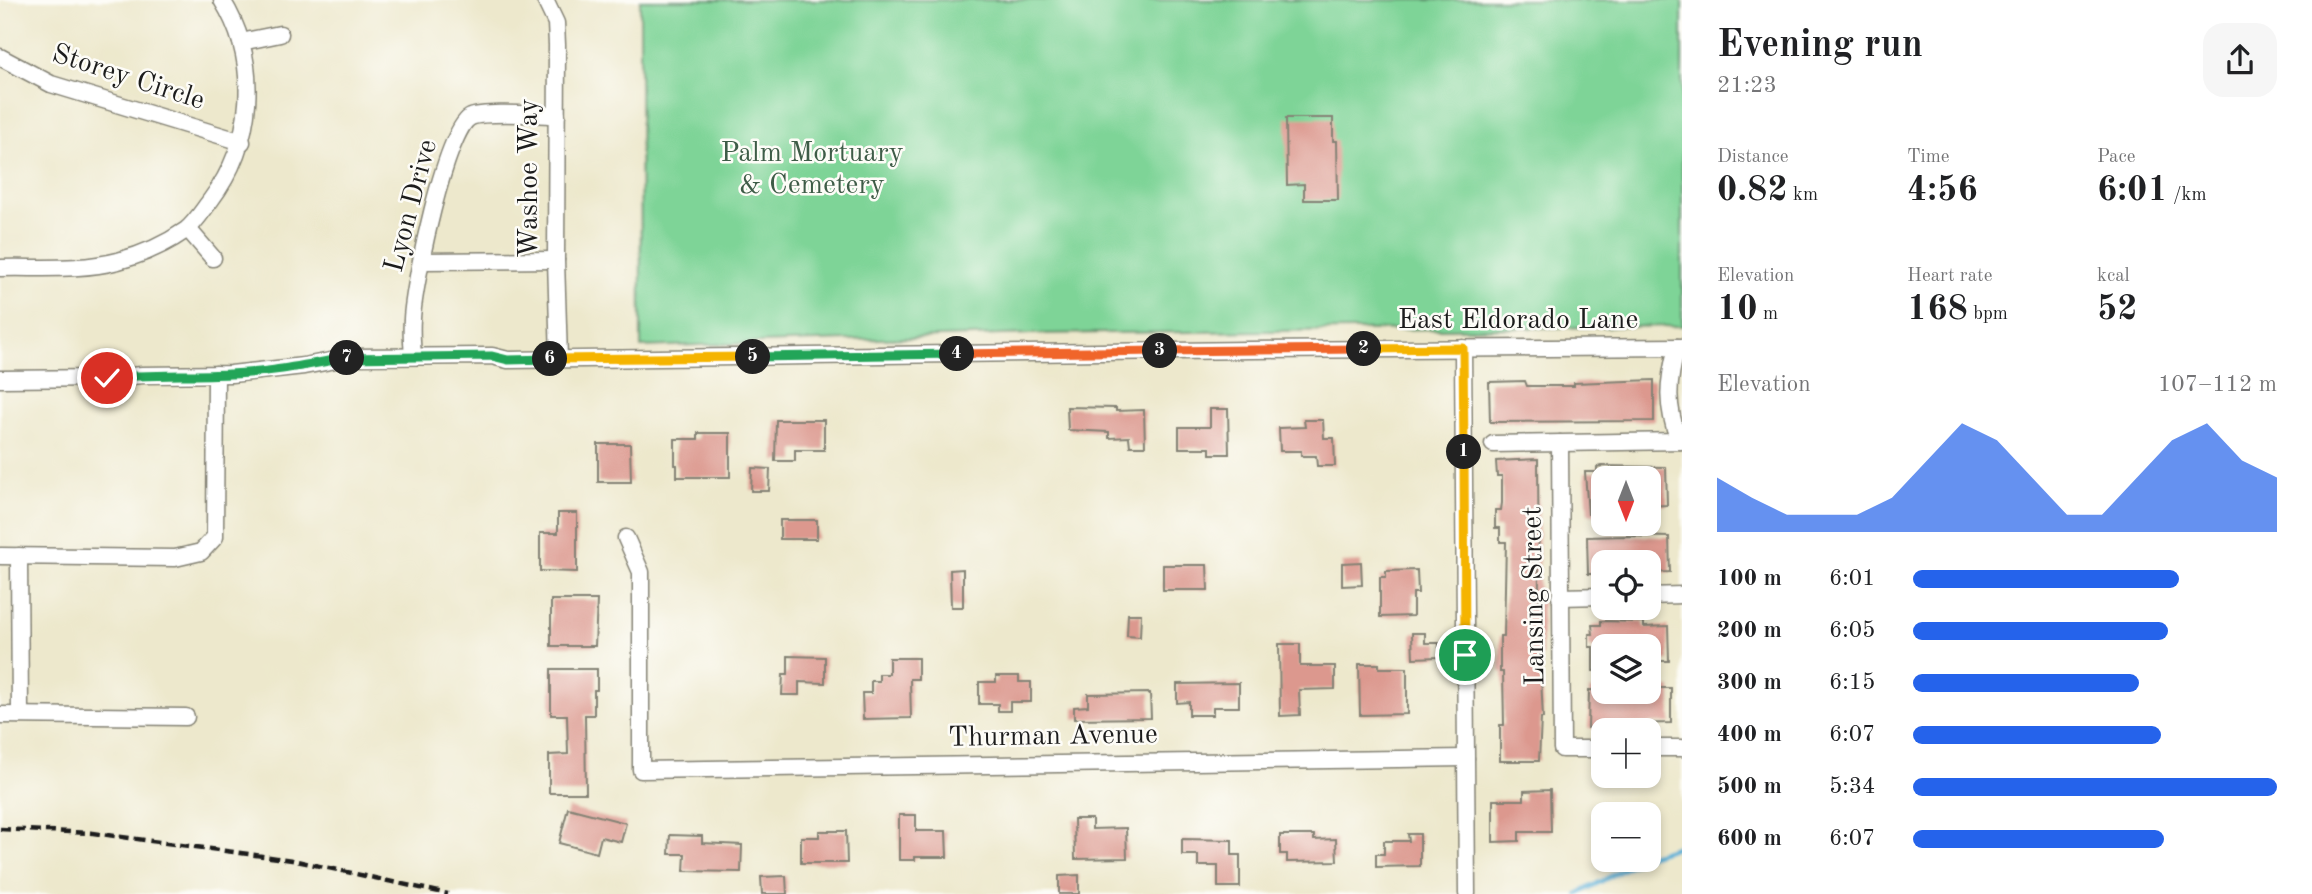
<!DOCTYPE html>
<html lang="en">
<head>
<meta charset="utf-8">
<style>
  body { margin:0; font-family:"Old Standard TT",serif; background:#f6f6f6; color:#202124; height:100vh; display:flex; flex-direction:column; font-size:26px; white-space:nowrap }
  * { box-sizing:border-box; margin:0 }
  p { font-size:23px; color:#757577 }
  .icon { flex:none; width:38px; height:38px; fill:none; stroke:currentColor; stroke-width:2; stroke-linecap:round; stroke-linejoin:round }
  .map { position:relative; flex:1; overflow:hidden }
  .panel { display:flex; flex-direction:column; background:#fff; width:630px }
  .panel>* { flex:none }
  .needle { width:46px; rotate:180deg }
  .fabs { position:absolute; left:1591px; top:466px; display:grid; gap:14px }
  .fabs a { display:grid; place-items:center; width:70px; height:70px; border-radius:14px; background:#fff; box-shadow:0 4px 10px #0003; font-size:35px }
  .pin { position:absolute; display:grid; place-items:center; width:60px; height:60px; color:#fff; margin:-30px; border:4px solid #fff; border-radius:50%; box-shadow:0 2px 7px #0007 }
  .km { position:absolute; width:35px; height:35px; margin:-18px; border-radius:50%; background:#222; color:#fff; font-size:19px; line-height:35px; text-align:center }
  .round { display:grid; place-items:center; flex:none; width:74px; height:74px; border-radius:21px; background:#f6f6f6 }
  .head { display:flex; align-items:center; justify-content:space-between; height:119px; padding:0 35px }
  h1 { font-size:38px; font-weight:800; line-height:52px }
  .stats { display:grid; grid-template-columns:repeat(3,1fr); gap:10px; height:119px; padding:7px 35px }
  .stats div { display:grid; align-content:center }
  .stats b { font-size:35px; font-weight:800 }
  .stats small { font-size:19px; font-weight:400 }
  .stats p { font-size:19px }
  .chart { height:196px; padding:14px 35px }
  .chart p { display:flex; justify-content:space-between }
  .chart svg { width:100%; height:126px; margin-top:7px; fill:#2563eb; opacity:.7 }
  ul { padding:0 35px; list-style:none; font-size:23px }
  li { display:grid; grid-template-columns:112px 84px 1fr; align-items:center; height:52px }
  li i { height:18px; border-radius:9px; background:#2563eb }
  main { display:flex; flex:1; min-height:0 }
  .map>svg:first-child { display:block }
  .green { fill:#7ed497; stroke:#4d785a; stroke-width:2 }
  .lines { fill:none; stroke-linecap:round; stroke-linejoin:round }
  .stream { stroke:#5cb1d8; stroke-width:4.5 }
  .building { fill:#dc988e }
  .street-casing { stroke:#848274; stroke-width:19 }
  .street { stroke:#fff; stroke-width:16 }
  .rail { stroke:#1c1c1c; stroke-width:4.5; stroke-dasharray:10 5; stroke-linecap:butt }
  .split-1-casing { stroke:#fff; stroke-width:14 }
  .split-2-casing { stroke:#fff; stroke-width:14 }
  .split-3-casing { stroke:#fff; stroke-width:14 }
  .split-4-casing { stroke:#fff; stroke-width:14 }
  .split-5-casing { stroke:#fff; stroke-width:14 }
  .split-6-casing { stroke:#fff; stroke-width:14 }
  .split-7-casing { stroke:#fff; stroke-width:14 }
  .split-8-casing { stroke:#fff; stroke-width:14 }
  .split-1 { stroke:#f5b400; stroke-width:9 }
  .split-2 { stroke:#f5b400; stroke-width:9 }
  .split-3 { stroke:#f0652b; stroke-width:9 }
  .split-4 { stroke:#f0652b; stroke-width:9 }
  .split-5 { stroke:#22a559; stroke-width:9 }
  .split-6 { stroke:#f5b400; stroke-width:9 }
  .split-7 { stroke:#22a559; stroke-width:9 }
  .split-8 { stroke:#22a559; stroke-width:9 }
  .labels { text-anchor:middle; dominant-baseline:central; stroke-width:5; stroke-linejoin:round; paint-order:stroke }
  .street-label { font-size:28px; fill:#1c1c1c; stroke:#fdfcf7 }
  .park-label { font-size:28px; fill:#3e5c47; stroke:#fdfcf7 }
</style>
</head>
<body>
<main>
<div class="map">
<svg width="1682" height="894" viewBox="0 0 1682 894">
  <rect width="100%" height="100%" fill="#fdfcf7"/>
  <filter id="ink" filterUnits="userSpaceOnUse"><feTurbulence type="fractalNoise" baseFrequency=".0143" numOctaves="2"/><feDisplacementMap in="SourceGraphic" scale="14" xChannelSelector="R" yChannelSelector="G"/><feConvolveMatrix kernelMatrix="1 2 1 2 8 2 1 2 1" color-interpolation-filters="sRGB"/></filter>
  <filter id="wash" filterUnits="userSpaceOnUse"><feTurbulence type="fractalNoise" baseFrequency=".00686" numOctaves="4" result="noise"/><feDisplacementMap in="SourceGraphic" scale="28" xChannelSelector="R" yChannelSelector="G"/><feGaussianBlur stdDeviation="1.57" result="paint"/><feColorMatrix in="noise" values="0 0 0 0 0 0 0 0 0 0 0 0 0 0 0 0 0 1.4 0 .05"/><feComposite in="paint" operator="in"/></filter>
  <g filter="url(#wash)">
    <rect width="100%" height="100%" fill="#ede8cc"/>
    <path class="green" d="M 640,0 L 1682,0 L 1682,326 L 1032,334 L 641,347 Z"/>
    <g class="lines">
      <g class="stream">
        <path d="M 1648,856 L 1682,845"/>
        <path d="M 1578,894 L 1642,859"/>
      </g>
    </g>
    <g id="blocks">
      <g class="building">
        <path d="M 1286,118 L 1333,118 L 1333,141 L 1337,141 L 1338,200 L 1304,200 L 1304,184 L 1287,185 Z"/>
        <path d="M 1654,380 L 1654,421 L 1490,422 L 1489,382 L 1525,381 L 1527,386 L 1574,386 L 1574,383 Z"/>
        <path d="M 1067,407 L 1116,408 L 1116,411 L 1144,410 L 1145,446 L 1130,446 L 1129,437 L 1109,438 L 1109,432 L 1068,430 Z"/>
        <path d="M 1210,409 L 1228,409 L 1229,454 L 1210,454 L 1210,448 L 1179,448 L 1179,427 L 1210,427 Z"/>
        <path d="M 776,420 L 824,420 L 824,450 L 795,450 L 795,461 L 775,461 Z"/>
        <path d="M 1304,420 L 1323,420 L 1324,438 L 1334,438 L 1335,466 L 1317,466 L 1316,456 L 1301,456 L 1301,451 L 1280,451 L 1279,428 L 1305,427 Z"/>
        <path d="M 698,433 L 730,433 L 730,477 L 677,477 L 677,465 L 675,465 L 675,439 L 698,439 Z"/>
        <path d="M 598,444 L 630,444 L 631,482 L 598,482 Z"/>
        <path d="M 1538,459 L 1539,600 L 1542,600 L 1542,657 L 1540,657 L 1543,718 L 1541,718 L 1539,761 L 1500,761 L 1500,725 L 1504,725 L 1503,672 L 1500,672 L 1500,636 L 1504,636 L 1506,542 L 1500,542 L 1500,528 L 1495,528 L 1495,510 L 1501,510 L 1502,503 L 1502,476 L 1497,476 L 1496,461 Z"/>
        <path d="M 1601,466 L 1666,467 L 1667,505 L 1648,506 L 1648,478 L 1603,478 L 1603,514 L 1588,514 L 1585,472 L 1597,472 L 1597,467 Z"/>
        <path d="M 752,468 L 770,469 L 769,491 L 751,491 Z"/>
        <path d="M 558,513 L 577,513 L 577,572 L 540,571 L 540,533 L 558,533 Z"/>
        <rect x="780" y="520" width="37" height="19"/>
        <path d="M 1626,536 L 1669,537 L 1670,572 L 1648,573 L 1648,562 L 1603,562 L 1603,574 L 1588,574 L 1587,537 Z"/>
        <path d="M 1361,562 L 1362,585 L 1342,586 L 1342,563 Z"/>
        <path d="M 1163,565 L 1207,565 L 1208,590 L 1163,590 Z"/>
        <path d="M 963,569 L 963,607 L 951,607 L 950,570 Z"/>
        <path d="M 1417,570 L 1418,593 L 1413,593 L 1413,616 L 1380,617 L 1380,577 L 1386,577 L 1386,571 Z"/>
        <path d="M 551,600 L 597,600 L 595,646 L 551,646 Z"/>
        <path d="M 1128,614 L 1141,614 L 1140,637 L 1127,636 Z"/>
        <path d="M 1601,621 L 1644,622 L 1644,627 L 1668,626 L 1669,661 L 1648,661 L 1648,646 L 1603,646 L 1603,671 L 1593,671 L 1593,647 L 1589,647 L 1589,634 L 1593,634 L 1592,625 L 1601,625 Z"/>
        <path d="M 1412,633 L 1425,633 L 1425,643 L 1439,643 L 1439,657 L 1413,658 Z"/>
        <path d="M 1279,644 L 1300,644 L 1300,666 L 1335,666 L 1335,689 L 1299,690 L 1300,715 L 1280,716 Z"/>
        <path d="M 788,656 L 825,657 L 825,683 L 799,682 L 799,695 L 782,695 L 783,674 L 788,674 Z"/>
        <path d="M 889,658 L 918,658 L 918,679 L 910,679 L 911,718 L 863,719 L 862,693 L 871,693 L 871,681 L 879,681 L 879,674 L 889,674 Z"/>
        <path d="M 1359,664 L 1379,664 L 1379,668 L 1407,668 L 1407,714 L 1360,715 Z"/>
        <path d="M 551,669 L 597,669 L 597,690 L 594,690 L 594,715 L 585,715 L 586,793 L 549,793 L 549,755 L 568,754 L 567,715 L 551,715 Z"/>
        <path d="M 996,676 L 1019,676 L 1019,682 L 1031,682 L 1031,702 L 1010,702 L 1010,711 L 998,711 L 998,704 L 979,704 L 979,682 L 996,682 Z"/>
        <path d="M 1239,683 L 1239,707 L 1213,707 L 1213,715 L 1189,715 L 1189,702 L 1177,703 L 1177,684 Z"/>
        <path d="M 1648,688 L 1671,688 L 1671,723 L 1627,724 L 1627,729 L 1588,728 L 1589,690 L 1648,691 Z"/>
        <path d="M 1150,693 L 1151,718 L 1074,719 L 1074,707 L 1088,706 L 1088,694 Z"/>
        <path d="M 1550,790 L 1551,832 L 1519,832 L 1519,841 L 1493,842 L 1493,800 L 1524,800 L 1524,791 Z"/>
        <path d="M 568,808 L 626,823 L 621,842 L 601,837 L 597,853 L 559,843 Z"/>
        <path d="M 899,815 L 916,815 L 916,831 L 946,831 L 947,857 L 915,857 L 915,860 L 899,860 Z"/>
        <path d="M 1074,819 L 1092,819 L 1092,829 L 1126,828 L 1127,858 L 1075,859 Z"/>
        <path d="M 819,831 L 846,831 L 847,863 L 801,863 L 801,837 L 819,837 Z"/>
        <path d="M 1408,834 L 1420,834 L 1420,866 L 1376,867 L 1376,854 L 1384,854 L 1384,841 L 1409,841 Z"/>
        <path d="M 670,835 L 702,836 L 702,843 L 742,845 L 741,872 L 684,871 L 685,854 L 669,854 Z"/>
        <path d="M 1280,835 L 1314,835 L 1314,840 L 1336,839 L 1337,861 L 1287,862 L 1287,854 L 1280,854 Z"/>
        <path d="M 1182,839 L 1232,840 L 1232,855 L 1240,855 L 1240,887 L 1218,887 L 1218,866 L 1198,866 L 1198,855 L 1182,855 Z"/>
        <path d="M 1079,875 L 1079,894 L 1059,894 L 1059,876 Z"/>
        <path d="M 786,876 L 787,894 L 762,894 L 761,877 Z"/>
      </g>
    </g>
  </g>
  <g filter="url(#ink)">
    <use href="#blocks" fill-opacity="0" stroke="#848274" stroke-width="2"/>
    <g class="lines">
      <g class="street-casing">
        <g id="street">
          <path d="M 545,0 L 556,23 L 557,45 L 556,260 L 559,359"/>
          <path d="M 241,42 L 280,34"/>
          <path d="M 0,57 L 51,84 L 242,142"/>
          <path d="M 188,229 L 213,258"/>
          <path d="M 422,261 L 556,260"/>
          <path d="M 0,268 C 38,267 80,271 118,261 C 141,255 166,244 186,230 C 195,223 203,210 210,201 C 254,143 261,63 222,0"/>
          <path d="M 1677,347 C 1667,384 1666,405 1679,441"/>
          <path d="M 1463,348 L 1467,894"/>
          <path d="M 413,356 C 412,344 411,331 412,319 C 413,288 446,127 471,117 C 485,111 539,115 557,115"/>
          <path d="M 0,379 L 107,378 L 142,375 L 231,374 L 304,366 L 352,357 L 492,356 L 508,360 L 1250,350 L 1682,347"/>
          <path d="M 1560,443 L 1562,749 L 1603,749"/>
          <path d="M 1493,444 L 1682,441"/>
          <path d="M 626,538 L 641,572 L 641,770 L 1466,758"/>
          <path d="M 0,556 L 175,558 L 201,552 L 215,537 L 216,374"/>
          <path d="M 19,556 L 20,715"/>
          <path d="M 1648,596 L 1682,595"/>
          <path d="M 1560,597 L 1603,596"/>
          <path d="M 0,715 L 186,717"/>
          <path d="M 1648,748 L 1682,748"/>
        </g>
      </g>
      <use href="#street" class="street"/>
      <path class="rail" d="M 0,829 L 93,833 L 292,860 L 448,894"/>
    </g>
  </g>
  <g class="lines" filter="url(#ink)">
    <g class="split-1-casing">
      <path id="split-1" d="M 1464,452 L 1465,655"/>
    </g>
    <g class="split-2-casing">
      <path id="split-2" d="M 1364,349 L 1463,348 L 1464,452"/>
    </g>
    <g class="split-3-casing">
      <path id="split-3" d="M 1160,351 L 1364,349"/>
    </g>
    <g class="split-4-casing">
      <path id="split-4" d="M 957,354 L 1160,351"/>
    </g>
    <g class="split-5-casing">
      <path id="split-5" d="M 753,357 L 957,354"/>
    </g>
    <g class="split-6-casing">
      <path id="split-6" d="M 550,359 L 753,357"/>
    </g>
    <g class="split-7-casing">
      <path id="split-7" d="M 347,358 L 492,356 L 508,360 L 550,359"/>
    </g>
    <g class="split-8-casing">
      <path id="split-8" d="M 107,378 C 148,374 189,376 230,374 C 269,373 309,364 347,358"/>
    </g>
    <use href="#split-1" class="split-1"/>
    <use href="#split-2" class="split-2"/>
    <use href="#split-3" class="split-3"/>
    <use href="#split-4" class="split-4"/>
    <use href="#split-5" class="split-5"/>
    <use href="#split-6" class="split-6"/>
    <use href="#split-7" class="split-7"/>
    <use href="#split-8" class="split-8"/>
  </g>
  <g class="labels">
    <g class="street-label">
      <text transform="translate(128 78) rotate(18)">Storey Circle</text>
      <text transform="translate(530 178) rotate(-90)">Washoe Way</text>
      <text transform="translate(412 206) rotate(-75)">Lyon Drive</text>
      <text x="1518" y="321">East Eldorado Lane</text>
      <text transform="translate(1535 596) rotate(-91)">Lansing Street</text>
      <text transform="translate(1053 737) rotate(-1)">Thurman Avenue</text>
    </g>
    <g class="park-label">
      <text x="812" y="154">Palm Mortuary<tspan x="812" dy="32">&amp; Cemetery</tspan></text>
    </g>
  </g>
</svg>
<div class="fabs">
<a><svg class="needle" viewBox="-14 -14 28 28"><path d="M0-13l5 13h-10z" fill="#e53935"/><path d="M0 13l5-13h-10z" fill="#757577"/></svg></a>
<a><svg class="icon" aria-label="locate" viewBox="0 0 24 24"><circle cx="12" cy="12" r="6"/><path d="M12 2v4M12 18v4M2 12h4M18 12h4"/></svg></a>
<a><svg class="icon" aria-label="layers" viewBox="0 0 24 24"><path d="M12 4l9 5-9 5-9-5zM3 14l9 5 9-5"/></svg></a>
<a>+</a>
<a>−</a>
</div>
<div class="pin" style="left:1465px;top:655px;background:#1e9e55"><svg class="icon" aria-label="arrive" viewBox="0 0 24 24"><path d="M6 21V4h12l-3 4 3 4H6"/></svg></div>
<div class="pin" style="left:107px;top:378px;background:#d93025"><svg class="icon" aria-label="check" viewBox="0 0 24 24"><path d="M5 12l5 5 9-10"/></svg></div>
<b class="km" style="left:1464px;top:452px">1</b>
<b class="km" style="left:1364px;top:349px">2</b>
<b class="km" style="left:1160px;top:351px">3</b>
<b class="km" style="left:957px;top:354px">4</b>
<b class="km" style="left:753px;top:357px">5</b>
<b class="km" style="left:550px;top:359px">6</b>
<b class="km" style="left:347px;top:358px">7</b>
</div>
<section class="panel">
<div class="head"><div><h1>Evening run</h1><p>21:23</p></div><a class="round"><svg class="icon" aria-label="share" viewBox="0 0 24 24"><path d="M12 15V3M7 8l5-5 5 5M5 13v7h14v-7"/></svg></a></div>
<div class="stats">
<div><p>Distance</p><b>0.82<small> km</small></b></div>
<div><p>Time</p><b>4:56</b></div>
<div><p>Pace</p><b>6:01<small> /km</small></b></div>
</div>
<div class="stats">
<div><p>Elevation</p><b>10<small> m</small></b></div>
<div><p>Heart rate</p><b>168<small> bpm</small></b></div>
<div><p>kcal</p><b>52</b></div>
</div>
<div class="chart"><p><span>Elevation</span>107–112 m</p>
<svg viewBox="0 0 160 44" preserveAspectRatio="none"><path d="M0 44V25L10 32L20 38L30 38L40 38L50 32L60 19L70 6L80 12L90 25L100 38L110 38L120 25L130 12L140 6L150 19L160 25V44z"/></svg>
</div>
<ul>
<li><b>100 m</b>6:01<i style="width:73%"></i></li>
<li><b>200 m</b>6:05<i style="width:70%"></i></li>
<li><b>300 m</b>6:15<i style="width:62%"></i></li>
<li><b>400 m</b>6:07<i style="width:68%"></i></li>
<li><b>500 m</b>5:34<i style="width:100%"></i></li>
<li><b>600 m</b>6:07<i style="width:69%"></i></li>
</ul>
</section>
</main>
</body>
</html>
